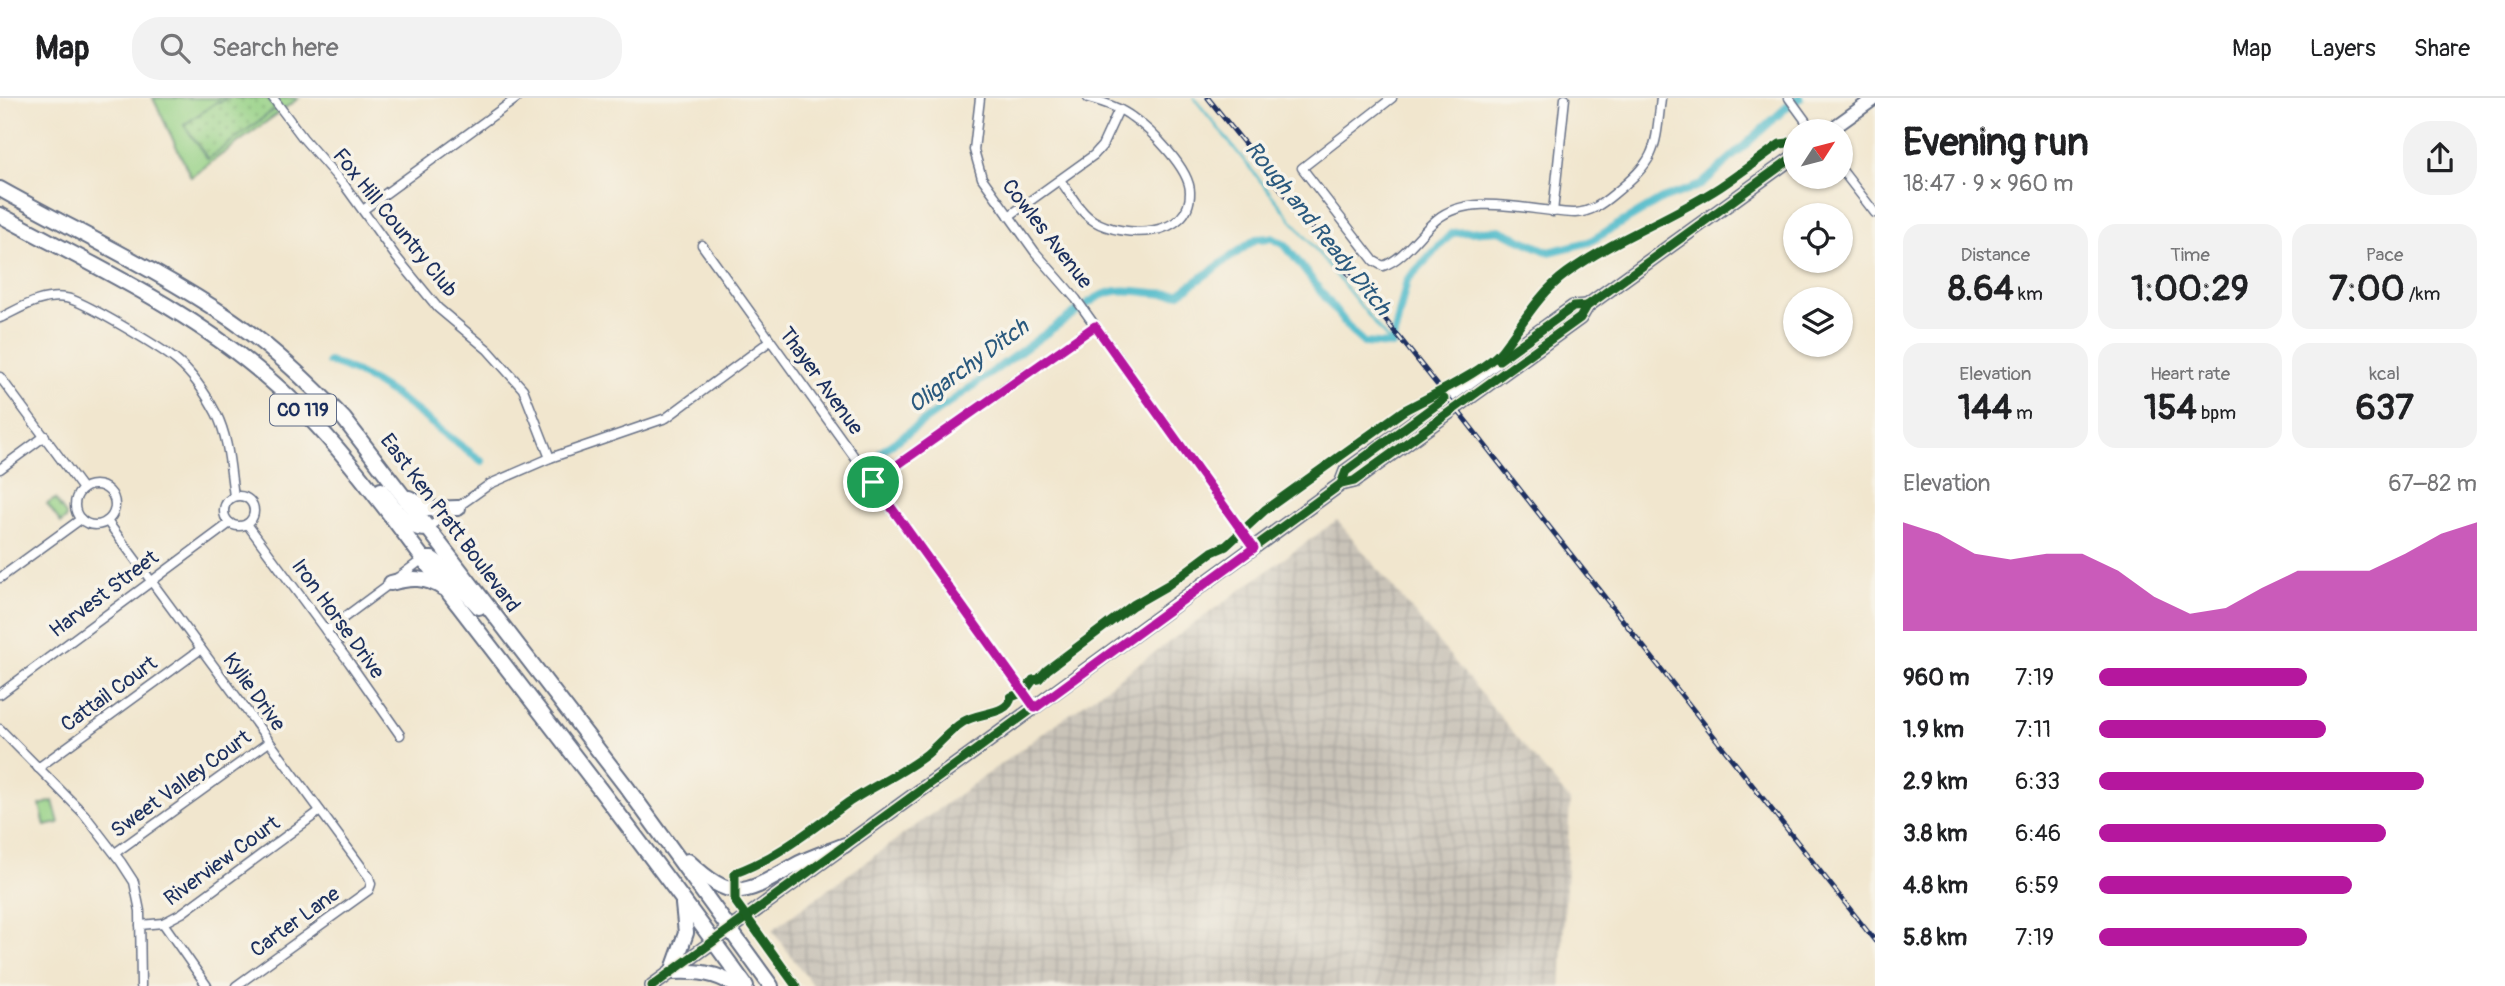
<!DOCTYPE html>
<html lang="en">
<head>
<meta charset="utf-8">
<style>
  body { margin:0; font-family:Pangolin,sans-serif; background:#f2f2f2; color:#202124; height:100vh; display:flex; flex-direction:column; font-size:26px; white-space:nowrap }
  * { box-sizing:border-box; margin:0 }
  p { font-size:23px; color:#757577 }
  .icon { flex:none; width:38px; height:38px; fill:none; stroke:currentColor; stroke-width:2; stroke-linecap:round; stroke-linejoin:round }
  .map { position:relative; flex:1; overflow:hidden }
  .side { display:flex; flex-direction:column; background:#fff; width:630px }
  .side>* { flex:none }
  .needle { width:46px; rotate:54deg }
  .tools { position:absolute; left:1783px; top:21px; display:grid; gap:14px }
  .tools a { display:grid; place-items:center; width:70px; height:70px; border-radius:50%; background:#fff; box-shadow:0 2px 5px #0004; font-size:35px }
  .pin { position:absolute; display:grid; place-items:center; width:60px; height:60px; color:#fff; margin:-30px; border:4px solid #fff; border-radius:50%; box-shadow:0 2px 7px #0007 }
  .round { display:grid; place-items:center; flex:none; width:74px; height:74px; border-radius:28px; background:#f2f2f2 }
  .headline { display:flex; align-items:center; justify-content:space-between; height:119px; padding:0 28px }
  h1 { font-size:38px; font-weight:700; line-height:52px }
  .stats { display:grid; grid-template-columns:repeat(3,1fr); gap:10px; height:119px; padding:7px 28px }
  .stats div { display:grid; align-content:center; border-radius:18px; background:#f2f2f2; text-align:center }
  .stats b { font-size:35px; font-weight:700 }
  .stats small { font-size:19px; font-weight:400 }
  .stats p { font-size:19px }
  .chart { height:196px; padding:14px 28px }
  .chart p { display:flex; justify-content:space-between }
  .chart svg { width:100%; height:126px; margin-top:7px; fill:#b5179e; opacity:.7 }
  ul { padding:0 28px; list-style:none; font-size:23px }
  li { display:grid; grid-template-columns:112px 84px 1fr; align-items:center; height:52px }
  li i { height:18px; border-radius:9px; background:#b5179e }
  header { display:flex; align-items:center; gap:42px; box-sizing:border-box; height:98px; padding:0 35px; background:#fff; border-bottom:2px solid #e0e0e0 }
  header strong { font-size:33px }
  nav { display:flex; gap:38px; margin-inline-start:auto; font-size:24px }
  .search { width:490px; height:63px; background:#f2f2f2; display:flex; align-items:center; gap:18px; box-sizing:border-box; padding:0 24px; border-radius:28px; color:#757577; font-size:26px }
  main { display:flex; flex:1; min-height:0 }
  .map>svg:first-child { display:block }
  .industrial { fill:url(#industrial-grid) }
  .green { fill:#96d186; stroke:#588072; stroke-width:2 }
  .park { fill:url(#park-dots); stroke:#588072; stroke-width:2 }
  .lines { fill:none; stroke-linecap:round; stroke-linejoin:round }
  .stream { stroke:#4ebaca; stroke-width:2.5 }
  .canal { stroke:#4ebaca; stroke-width:8 }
  .minor-casing { stroke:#666f85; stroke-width:11 }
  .secondary-casing { stroke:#666f85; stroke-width:16 }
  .trunk-casing { stroke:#666f85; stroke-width:18 }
  .minor { stroke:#fff; stroke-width:8 }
  .secondary { stroke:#fff; stroke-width:12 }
  .trunk { stroke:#fff; stroke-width:14 }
  .rail-casing { stroke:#1b2f5e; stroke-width:5 }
  .rail { stroke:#f7f3e8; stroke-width:2.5; stroke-dasharray:8; stroke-linecap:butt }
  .cycleway-casing { stroke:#f7f3e8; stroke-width:13 }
  .cycleway { stroke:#1b5e20; stroke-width:9 }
  .route-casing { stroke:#fff; stroke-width:14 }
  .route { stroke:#b5179e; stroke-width:9 }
  .labels { text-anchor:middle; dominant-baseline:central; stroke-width:7; stroke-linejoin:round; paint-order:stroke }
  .shield { fill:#f7f3e8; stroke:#5d6a87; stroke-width:2 }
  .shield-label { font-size:19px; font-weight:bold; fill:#1b2f5e }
  .street-label { font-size:21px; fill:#1b2f5e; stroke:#f7f3e8 }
  .water-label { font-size:23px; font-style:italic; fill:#2a597e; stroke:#f7f3e8 }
</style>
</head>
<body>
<header>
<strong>Map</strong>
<div class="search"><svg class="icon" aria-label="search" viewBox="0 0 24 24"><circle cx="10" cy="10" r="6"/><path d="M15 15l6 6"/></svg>Search here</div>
<nav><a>Map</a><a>Layers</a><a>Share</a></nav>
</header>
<main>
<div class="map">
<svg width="1875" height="888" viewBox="0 0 1875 888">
  <defs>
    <pattern id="industrial-grid" width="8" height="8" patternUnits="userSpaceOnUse" patternTransform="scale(1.75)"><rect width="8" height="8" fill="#c9c3b8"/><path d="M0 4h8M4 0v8" fill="none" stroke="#aca8a1"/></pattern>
    <pattern id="park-dots" width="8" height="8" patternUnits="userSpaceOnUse" patternTransform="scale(1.75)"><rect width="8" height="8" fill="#96d186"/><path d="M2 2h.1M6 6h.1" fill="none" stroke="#7aaa71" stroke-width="1.8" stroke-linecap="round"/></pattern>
  </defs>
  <rect width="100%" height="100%" fill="#f7f3e8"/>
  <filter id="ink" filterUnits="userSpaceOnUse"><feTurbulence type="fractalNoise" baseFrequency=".0143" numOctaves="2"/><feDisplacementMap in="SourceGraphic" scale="14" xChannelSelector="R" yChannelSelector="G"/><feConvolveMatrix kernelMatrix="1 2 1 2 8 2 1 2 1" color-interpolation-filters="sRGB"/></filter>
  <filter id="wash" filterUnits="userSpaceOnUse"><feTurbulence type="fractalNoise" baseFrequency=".00686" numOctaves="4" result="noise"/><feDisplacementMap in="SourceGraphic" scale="28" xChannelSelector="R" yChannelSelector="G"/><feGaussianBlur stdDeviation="1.57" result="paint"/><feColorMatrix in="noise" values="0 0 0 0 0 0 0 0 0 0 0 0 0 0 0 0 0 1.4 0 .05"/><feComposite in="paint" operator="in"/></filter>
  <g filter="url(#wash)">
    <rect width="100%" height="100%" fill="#f1e6ce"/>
    <path class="industrial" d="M 1337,422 L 1570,703 L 1561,888 L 813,888 L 772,832 Z"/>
    <g class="green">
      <path d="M 153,0 L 299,0 L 191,79 Z"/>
      <path d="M 53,703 L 59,725 L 45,728 L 40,707 Z"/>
    </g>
    <g class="park">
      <path d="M 226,0 L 267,0 L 275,11 L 208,61 L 184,27 L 218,3 L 220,5 Z"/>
      <path d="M 55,401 L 66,417 L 66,421 L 61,425 L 47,406 Z"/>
    </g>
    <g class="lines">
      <path class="stream" d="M 1194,0 L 1392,247"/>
      <g class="canal">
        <path d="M 1087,206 C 1122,180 1143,200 1180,195 L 1256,141 L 1272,140 L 1285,147 L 1353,235 L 1364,245 L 1392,247 L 1407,182 L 1452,135 L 1499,132 L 1549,154 L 1589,144 L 1662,101 L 1701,87 L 1788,8 L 1800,0"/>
        <path d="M 329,264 C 392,284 429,327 482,363"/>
        <path d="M 881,354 L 1077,213"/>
      </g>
    </g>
  </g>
  <g filter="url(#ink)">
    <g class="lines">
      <g class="minor-casing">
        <g id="minor">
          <path d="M 273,0 L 303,40 L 345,88 L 397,160 L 438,210 L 488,252 L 523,291 L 550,360"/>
          <path d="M 980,0 L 974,52 L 982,80 L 1035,154 L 1076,201 L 1254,450"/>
          <path d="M 1392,0 L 1302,70 L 1374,163 L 1383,168 C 1404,161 1419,136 1436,122 C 1470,93 1533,114 1575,115 C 1591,114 1602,106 1614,96 C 1657,61 1655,53 1661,0"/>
          <path d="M 1789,0 L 1813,33"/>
          <path d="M 1841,71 L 1875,115"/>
          <path d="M 1060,82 C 1070,95 1080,115 1094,123 C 1122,140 1191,141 1190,94 C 1190,71 1151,32 1132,19 C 1119,9 1103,4 1088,0"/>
          <path d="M 363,112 L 517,0"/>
          <path d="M 1553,114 L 1565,0"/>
          <path d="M 1009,118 L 1094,57 L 1102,48 L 1119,11"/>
          <path d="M 702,147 L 1035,610"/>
          <path d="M 0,220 C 21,210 41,196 66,200 C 82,202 163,251 177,263 C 194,277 206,296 216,315 C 229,340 230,371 234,398"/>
          <path d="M 0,279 L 83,391"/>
          <path d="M 0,371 L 45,338"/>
          <path d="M 872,384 L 1095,228"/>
          <circle cx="95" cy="407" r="20"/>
          <circle cx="239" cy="413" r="15"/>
          <path d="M 107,423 L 369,779 L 371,786 L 369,792 L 236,888"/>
          <path d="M 247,426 L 349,564 L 400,637"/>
          <path d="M 428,430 L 490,386 L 550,360 L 666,320 L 770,243"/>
          <path d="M 0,480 L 81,421"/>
          <path d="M 326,533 L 423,461"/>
          <path d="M 0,596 L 230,425"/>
          <path d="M 0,631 L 84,716 L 121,764 L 134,784 L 140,813 L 141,888"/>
          <path d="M 38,670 L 201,551"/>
          <path d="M 115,755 L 269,644"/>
          <path d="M 163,825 L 207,888"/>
          <path d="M 140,827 L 163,825 L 182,815 L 320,713"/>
        </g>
      </g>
      <g class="secondary-casing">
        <g id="secondary">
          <path d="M 1829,33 L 1875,0"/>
          <path d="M 1341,386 L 1346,373 L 1573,209 L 1587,208"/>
          <path d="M 652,888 L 1341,386 L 1354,383 L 1580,220 L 1587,208 L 1796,57"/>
        </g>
      </g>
      <g class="trunk-casing">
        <g id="trunk">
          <path d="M 0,91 C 77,134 158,172 232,222 C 273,250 309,285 344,321 L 628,691 L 771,888"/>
          <path d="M 0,117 C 92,167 191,212 270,282 C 344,346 399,431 459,508 C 556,634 653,759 746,888"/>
          <path d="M 381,392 C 392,405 409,436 428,430"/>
          <path d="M 409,400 L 430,411 L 458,410"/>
          <path d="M 423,461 L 432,461 L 438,465 L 479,509"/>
          <path d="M 391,485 C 411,479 425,479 443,490"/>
          <path d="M 688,763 C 734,806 744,796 794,768 C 810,759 828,754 845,747"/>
          <path d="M 683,806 L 686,835 L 672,874 C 696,873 716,874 736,888"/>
        </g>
      </g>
      <use href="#minor" class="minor"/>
      <use href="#secondary" class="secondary"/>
      <use href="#trunk" class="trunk"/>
      <g class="rail-casing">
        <path id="rail" d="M 1208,0 L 1455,309 L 1875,843"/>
      </g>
      <use href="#rail" class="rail"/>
      <g class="cycleway-casing">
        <g id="cycleway">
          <path d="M 1499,262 L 1573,209 L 1587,208"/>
          <path d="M 1341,386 L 1346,373 L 1444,301"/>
          <path d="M 652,888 L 1341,386 L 1354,383 L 1580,220 L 1587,208 L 1796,57"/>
          <path d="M 796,888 L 735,803 L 735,775 C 777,760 813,730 849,704 C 873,688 905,674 927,656 C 939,646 949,633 963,624 C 977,614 1009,617 1011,599 L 1024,594 L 1033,582 L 1039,581 L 1047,572 L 1133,507 L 1168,487 L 1212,454 L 1226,448 L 1265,412 L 1403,313 C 1427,300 1485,273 1502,252 C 1523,225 1538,196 1567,175 C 1614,141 1671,121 1720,89 C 1740,76 1760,60 1780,46 L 1788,45 L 1796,40"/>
        </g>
      </g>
      <use href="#cycleway" class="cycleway"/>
    </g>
  </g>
  <g class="lines" filter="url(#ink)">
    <g class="route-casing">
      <path id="route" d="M 1095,228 L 1254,450 L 1035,610 L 873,384 Z"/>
    </g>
    <use href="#route" class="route"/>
  </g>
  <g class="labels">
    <rect class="shield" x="270" y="296.5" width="66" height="31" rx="5"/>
    <g class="shield-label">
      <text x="303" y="312">CO 119</text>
    </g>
    <g class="street-label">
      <text transform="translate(395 125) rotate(51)">Fox Hill Country Club</text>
      <text transform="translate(1047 136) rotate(52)">Cowles Avenue</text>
      <text transform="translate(821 283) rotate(54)">Thayer Avenue</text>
      <text transform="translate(450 425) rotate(53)">East Ken Pratt Boulevard</text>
      <text transform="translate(104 496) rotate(-37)">Harvest Street</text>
      <text transform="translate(338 521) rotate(54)">Iron Horse Drive</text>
      <text transform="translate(254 594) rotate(54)">Kylie Drive</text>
      <text transform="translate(109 596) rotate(-36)">Cattail Court</text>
      <text transform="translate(181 686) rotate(-36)">Sweet Valley Court</text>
      <text transform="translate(222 763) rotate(-36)">Riverview Court</text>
      <text transform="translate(295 824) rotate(-36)">Carter Lane</text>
    </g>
    <g class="water-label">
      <text transform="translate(1318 130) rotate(51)">Rough and Ready Ditch</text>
      <text transform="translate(968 268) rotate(-36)">Oligarchy Ditch</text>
    </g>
  </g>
</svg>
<div class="tools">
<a><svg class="needle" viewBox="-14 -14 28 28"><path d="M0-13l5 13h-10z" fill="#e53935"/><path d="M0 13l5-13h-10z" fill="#757577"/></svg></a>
<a><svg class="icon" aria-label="locate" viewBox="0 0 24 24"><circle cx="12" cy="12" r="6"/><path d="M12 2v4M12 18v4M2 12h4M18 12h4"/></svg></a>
<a><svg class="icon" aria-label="layers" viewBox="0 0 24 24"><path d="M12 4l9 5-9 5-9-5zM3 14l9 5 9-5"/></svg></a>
</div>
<div class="pin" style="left:873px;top:384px;background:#1e9e55"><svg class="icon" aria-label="arrive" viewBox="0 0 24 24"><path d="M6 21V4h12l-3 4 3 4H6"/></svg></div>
</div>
<section class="side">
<div class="headline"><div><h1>Evening run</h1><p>18:47 · 9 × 960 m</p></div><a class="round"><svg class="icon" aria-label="share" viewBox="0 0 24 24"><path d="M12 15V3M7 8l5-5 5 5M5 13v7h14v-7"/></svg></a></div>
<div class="stats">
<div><p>Distance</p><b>8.64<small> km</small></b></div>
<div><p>Time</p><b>1:00:29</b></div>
<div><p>Pace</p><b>7:00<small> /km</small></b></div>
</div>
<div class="stats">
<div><p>Elevation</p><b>144<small> m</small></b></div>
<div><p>Heart rate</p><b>154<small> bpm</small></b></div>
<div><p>kcal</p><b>637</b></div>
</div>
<div class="chart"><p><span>Elevation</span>67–82 m</p>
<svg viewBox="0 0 160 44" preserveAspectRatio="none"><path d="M0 44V6L10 10L20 17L30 19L40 17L50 17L60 23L70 32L80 38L90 36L100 29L110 23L120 23L130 23L140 17L150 10L160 6V44z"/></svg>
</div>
<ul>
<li><b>960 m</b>7:19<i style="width:55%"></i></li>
<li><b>1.9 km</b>7:11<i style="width:60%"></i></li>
<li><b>2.9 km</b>6:33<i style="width:86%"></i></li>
<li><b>3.8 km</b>6:46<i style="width:76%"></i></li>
<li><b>4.8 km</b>6:59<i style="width:67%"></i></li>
<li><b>5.8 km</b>7:19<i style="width:55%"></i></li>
</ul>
</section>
</main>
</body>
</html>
